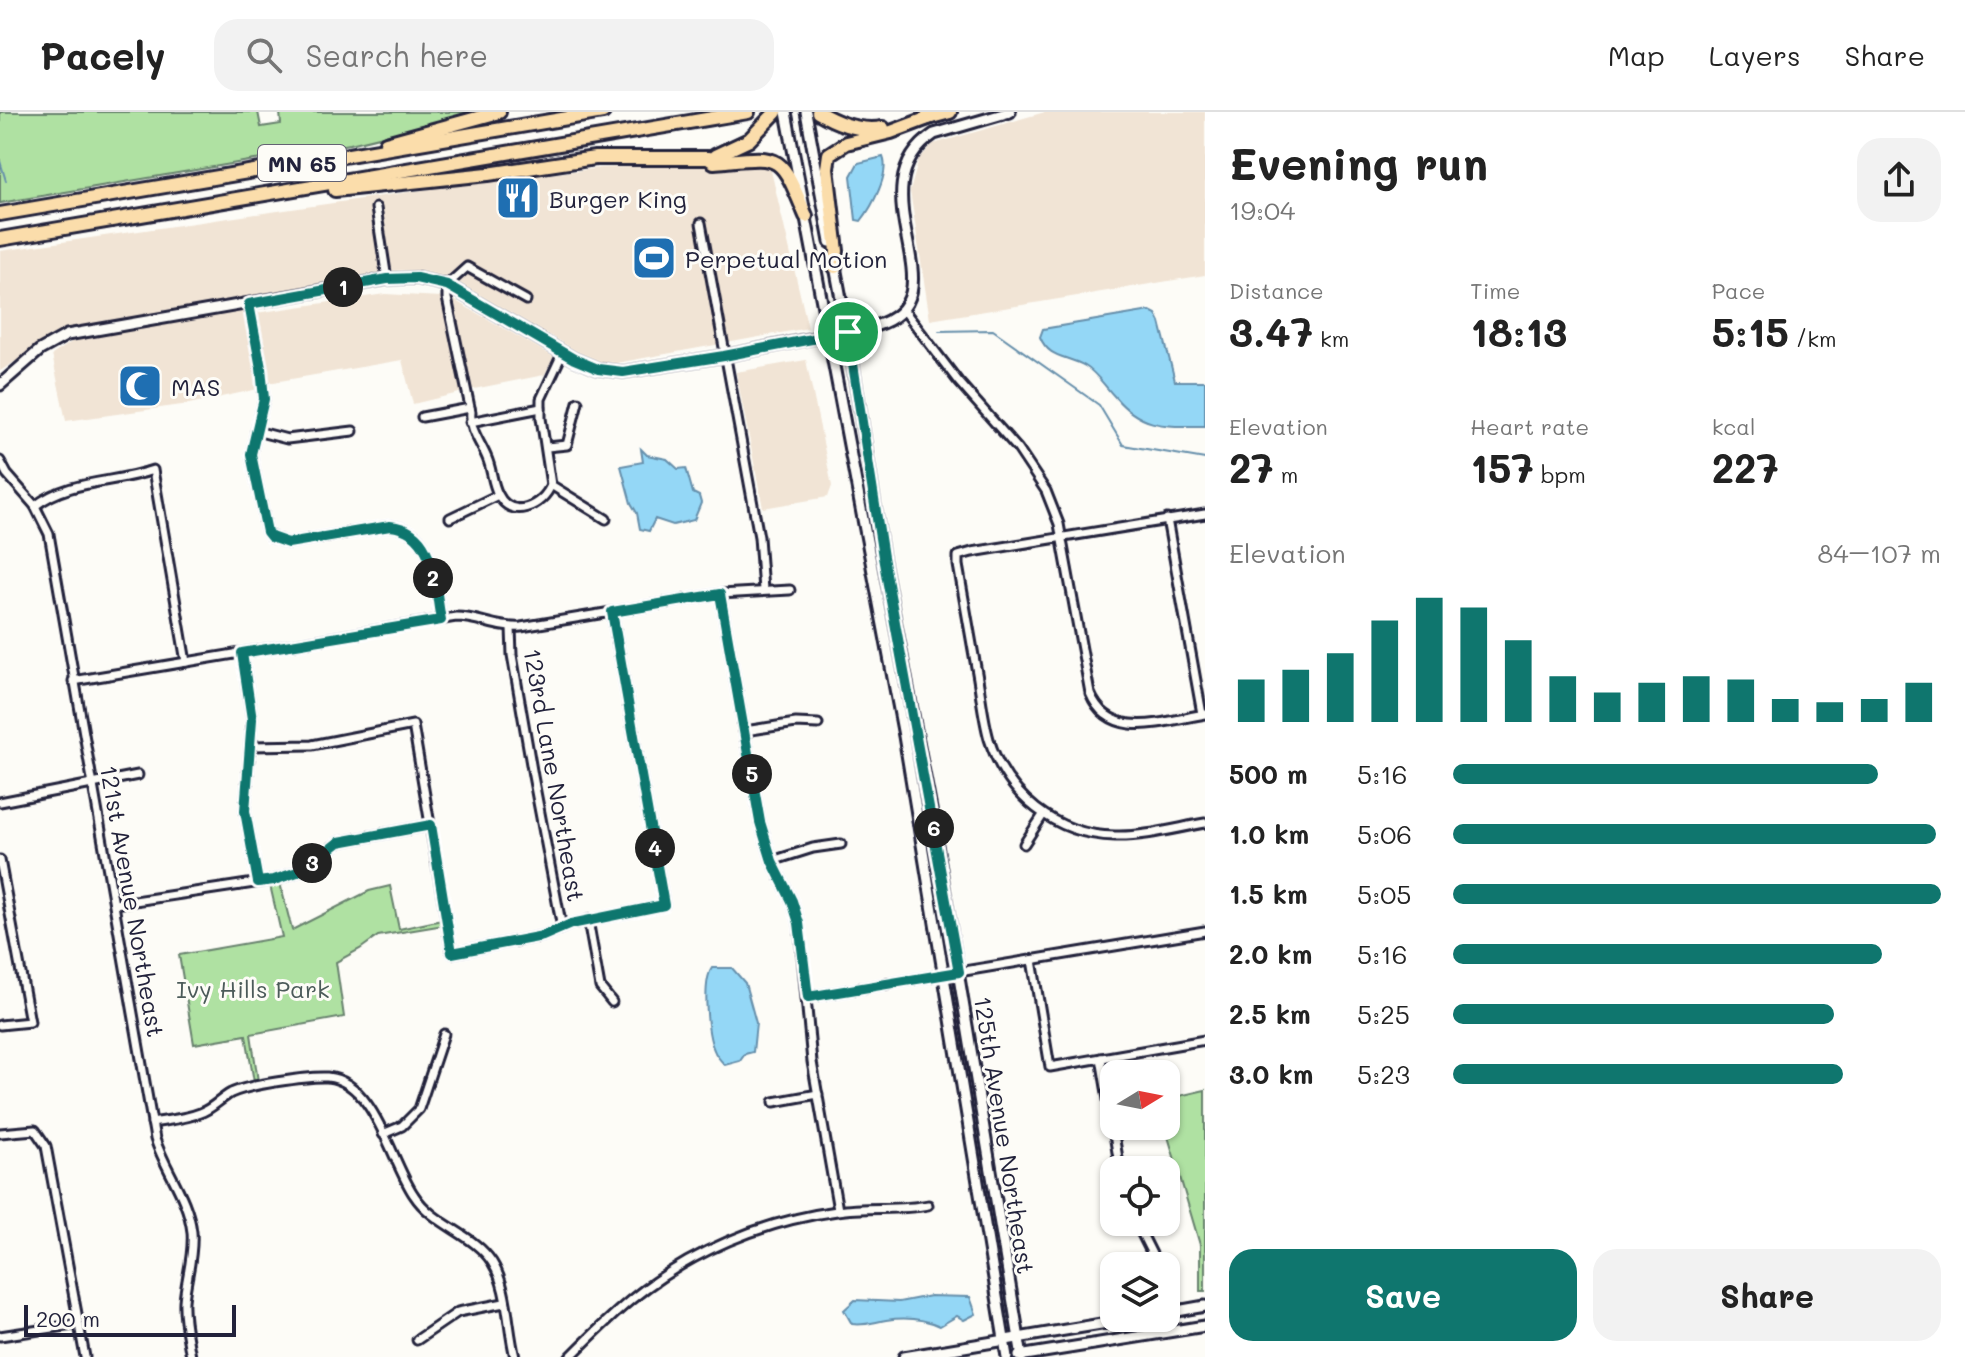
<!DOCTYPE html>
<html lang="en">
<head>
<meta charset="utf-8">
<style>
  body { margin:0; font-family:Mali,sans-serif; background:#f2f2f2; color:#222; height:100vh; display:flex; flex-direction:column; font-size:30px; white-space:nowrap }
  * { box-sizing:border-box; margin:0 }
  p { font-size:26px; color:#767676 }
  .icon { flex:none; width:44px; height:44px; fill:none; stroke:currentColor; stroke-width:2; stroke-linecap:round; stroke-linejoin:round }
  .map { position:relative; flex:1; overflow:hidden }
  .panel { display:flex; flex-direction:column; background:#fff; width:760px }
  .panel>* { flex:none }
  .needle { width:52px; rotate:80deg }
  .buttons { position:absolute; left:1100px; top:948px; display:grid; gap:16px }
  .buttons a { display:grid; place-items:center; width:80px; height:80px; border-radius:16px; background:#fff; box-shadow:0 2px 6px #0004; font-size:40px }
  .scale { position:absolute; left:24px; bottom:20px; width:212px; box-sizing:border-box; padding-left:8px; border:4px solid #22223b; border-top:0; font-size:22px; line-height:28px; white-space:nowrap; color:#22223b; -webkit-text-stroke:6px #fdfcf7; paint-order:stroke }
  .pin { position:absolute; display:grid; place-items:center; width:68px; height:68px; color:#fff; margin:-34px; border:4px solid #fff; border-radius:50%; box-shadow:0 2px 8px #0007 }
  .km { position:absolute; width:40px; height:40px; margin:-20px; border-radius:50%; background:#222; color:#fff; font-size:22px; line-height:40px; text-align:center }
  .round { display:grid; place-items:center; flex:none; width:84px; height:84px; border-radius:24px; background:#f2f2f2 }
  .headline { display:flex; align-items:center; justify-content:space-between; height:136px; padding:0 24px }
  h1 { font-size:44px; font-weight:700; line-height:60px }
  .figures { display:grid; grid-template-columns:repeat(3,1fr); gap:12px; height:136px; padding:8px 24px }
  .figures div { display:grid; align-content:center }
  .figures b { font-size:40px; font-weight:700 }
  .figures small { font-size:22px; font-weight:400 }
  .figures p { font-size:22px }
  .chart { height:224px; padding:16px 24px }
  .chart p { display:flex; justify-content:space-between }
  .chart svg { width:100%; height:144px; margin-top:8px; stroke:#0f766e; stroke-width:6 }
  .cta { display:flex; gap:16px; margin-top:auto; padding:16px 24px }
  .cta a { flex:1; height:92px; border-radius:24px; background:#0f766e; color:#fff; font-size:32px; font-weight:700; line-height:92px; text-align:center }
  .cta a+a { background:#f2f2f2; color:#222 }
  ul { padding:0 24px; list-style:none; font-size:26px }
  li { display:grid; grid-template-columns:128px 96px 1fr; align-items:center; height:60px }
  li i { height:20px; border-radius:10px; background:#0f766e }
  header { display:flex; align-items:center; gap:48px; box-sizing:border-box; height:112px; padding:0 40px; background:#fff; border-bottom:2px solid #e0e0e0 }
  header strong { font-size:38px }
  nav { display:flex; gap:44px; margin-inline-start:auto; font-size:28px }
  .search { width:560px; height:72px; background:#f2f2f2; display:flex; align-items:center; gap:20px; box-sizing:border-box; padding:0 28px; border-radius:24px; color:#767676; font-size:30px }
  main { display:flex; flex:1; min-height:0 }
  .map>svg:first-child { display:block }
  .built { fill:#f1e4d5 }
  .green { fill:#afe1a2; stroke:#68826e; stroke-width:2 }
  .water { fill:#94d7f6; stroke:#668fab; stroke-width:2 }
  .lines { fill:none; stroke-linecap:round; stroke-linejoin:round }
  .stream { stroke:#668fab; stroke-width:2 }
  .street-casing { stroke:#22223b; stroke-width:13 }
  .secondary-casing { stroke:#22223b; stroke-width:15 }
  .highway-casing { stroke:#22223b; stroke-width:18 }
  .street { stroke:#fdfcf7; stroke-width:7 }
  .secondary { stroke:#fdfcf7; stroke-width:9 }
  .highway { stroke:#fbddab; stroke-width:12 }
  .route-casing { stroke:#fff; stroke-width:16 }
  .route { stroke:#0f766e; stroke-width:10 }
  .labels { text-anchor:middle; dominant-baseline:central; stroke-width:6; stroke-linejoin:round; paint-order:stroke }
  .shield { fill:#fdfcf7; stroke:#646373; stroke-width:2 }
  .shield-label { font-size:22px; font-weight:bold; fill:#22223b }
  .poi-label { font-size:24px; fill:#22223b; stroke:#fdfcf7; text-anchor:start }
  .street-label { font-size:24px; fill:#22223b; stroke:#fdfcf7 }
  .park-label { font-size:24px; fill:#4c5b5a; stroke:#fdfcf7 }
</style>
</head>
<body>
<header>
<strong>Pacely</strong>
<div class="search"><svg class="icon" aria-label="search" viewBox="0 0 24 24"><circle cx="10" cy="10" r="6"/><path d="M15 15l6 6"/></svg>Search here</div>
<nav><a>Map</a><a>Layers</a><a>Share</a></nav>
</header>
<main>
<div class="map">
<svg width="1205" height="1245" viewBox="0 0 1205 1245">
  <rect width="100%" height="100%" fill="#fdfcf7"/>
  <filter id="ink" filterUnits="userSpaceOnUse"><feTurbulence type="fractalNoise" baseFrequency=".0125" numOctaves="2"/><feDisplacementMap in="SourceGraphic" scale="16" xChannelSelector="R" yChannelSelector="G"/><feConvolveMatrix kernelMatrix="1 2 1 2 8 2 1 2 1" color-interpolation-filters="sRGB"/></filter>
  <g filter="url(#ink)">
    <g class="built">
      <path d="M 1045,0 L 1205,0 L 1205,163 L 930,208 L 910,79 L 919,47 L 933,32 Z"/>
      <path d="M 769,50 L 808,216 L 600,254 L 447,169 L 382,162 L 177,197 L 61,221 L 0,259 L 0,139 L 472,71 L 601,56 Z"/>
      <path d="M 385,182 L 441,185 L 463,280 L 413,292 L 402,248 L 268,271 L 256,201 Z"/>
      <path d="M 454,188 L 555,245 L 544,263 L 469,278 Z"/>
      <path d="M 244,199 L 258,277 L 189,292 L 66,309 L 52,243 L 73,229 Z"/>
      <path d="M 806,248 L 832,374 L 828,385 L 763,396 L 736,260 Z"/>
    </g>
    <g class="green">
      <path d="M 0,0 L 258,0 L 261,15 L 281,12 L 280,0 L 482,0 L 350,32 L 0,91 Z"/>
      <path d="M 280,771 L 292,818 L 369,779 L 390,774 L 399,817 L 442,808 L 444,813 L 378,824 L 360,837 L 336,850 L 344,905 L 251,922 L 258,969 L 254,970 L 246,923 L 194,932 L 179,843 L 282,825 L 270,773 Z"/>
      <path d="M 1205,978 L 1205,1179 L 1200,1179 L 1200,1133 L 1165,1014 L 1166,987 Z"/>
    </g>
    <g class="water">
      <path d="M 883,45 C 890,62 872,95 861,109 L 856,108 L 851,64 L 858,51 Z"/>
      <path d="M 1150,199 L 1156,202 L 1160,210 L 1175,269 L 1205,269 L 1205,314 C 1166,314 1142,317 1115,285 C 1105,275 1097,261 1085,254 C 1066,243 1049,247 1040,225 L 1043,217 Z"/>
      <path d="M 641,337 L 647,343 L 667,347 L 678,357 L 686,356 L 693,381 L 699,384 L 701,391 L 694,408 L 673,413 L 655,407 L 649,419 L 640,417 L 637,401 L 631,391 L 621,354 L 643,350 Z"/>
      <path d="M 712,856 L 732,856 L 745,871 L 756,911 L 753,940 L 745,942 L 740,949 L 725,953 C 721,949 716,944 714,938 C 707,922 702,870 712,856 Z"/>
      <path d="M 930,1184 L 970,1185 L 976,1202 L 964,1208 L 957,1204 L 940,1214 C 922,1206 905,1205 886,1208 C 874,1210 864,1214 852,1212 L 844,1198 L 855,1188 L 899,1190 Z"/>
    </g>
    <g class="lines">
      <g class="stream">
        <path d="M 0,49 L 6,69"/>
        <path d="M 939,219 L 993,218 L 1099,293 L 1123,333 L 1205,347"/>
      </g>
      <g class="street-casing">
        <g id="street">
          <path d="M 376,96 L 387,167"/>
          <path d="M 701,111 L 759,425 L 763,478"/>
          <path d="M 526,188 L 467,155 L 447,173 L 447,186 L 471,300 C 469,317 481,331 487,346 C 492,357 492,371 498,382 C 511,409 543,394 551,373 L 541,306 L 541,287 L 563,240"/>
          <path d="M 249,192 L 261,256 L 264,287 L 251,342 L 267,420 L 271,425 L 288,431 L 390,414 C 436,417 434,473 441,508"/>
          <path d="M 903,197 L 958,269 L 1018,337 L 1046,379 L 1059,412 L 1090,581 C 1110,630 1164,609 1205,602"/>
          <path d="M 422,305 L 470,296"/>
          <path d="M 470,310 L 541,296"/>
          <path d="M 256,319 L 287,327 L 353,319"/>
          <path d="M 547,335 L 567,333 L 578,290"/>
          <path d="M 0,349 L 7,362 L 35,394 L 49,422 L 155,1027 C 166,1060 188,1085 192,1120 C 194,1144 186,1166 184,1189 C 183,1208 188,1227 191,1245"/>
          <path d="M 551,373 L 606,407"/>
          <path d="M 35,394 C 70,367 113,372 153,358 L 186,550"/>
          <path d="M 1205,402 L 972,440 L 958,444 L 958,453 C 964,489 971,525 977,561 C 981,583 983,606 989,627 C 1007,684 1055,723 1115,724 C 1144,725 1176,716 1205,711"/>
          <path d="M 450,406 L 498,383"/>
          <path d="M 1167,407 L 1202,602"/>
          <path d="M 720,482 L 760,710 L 772,749 L 792,789 L 799,811 L 812,950 L 838,1098"/>
          <path d="M 511,516 L 512,543 L 533,664 L 562,816"/>
          <path d="M 242,541 L 252,607 L 245,699 L 258,770"/>
          <path d="M 73,569 L 456,505 C 479,505 498,517 521,515 L 720,482 L 790,478"/>
          <path d="M 745,619 L 796,611 L 818,612"/>
          <path d="M 251,634 L 312,633 L 413,613 L 452,841 L 543,824 L 571,812 L 664,793 L 612,500"/>
          <path d="M 0,690 L 138,663"/>
          <path d="M 1024,732 L 1043,703"/>
          <path d="M 0,748 L 30,910 L 0,913"/>
          <path d="M 772,749 L 813,736 L 841,732"/>
          <path d="M 115,792 L 274,768 L 303,758 L 339,730 L 431,713"/>
          <path d="M 588,808 L 600,875 L 612,890"/>
          <path d="M 1032,848 L 1050,955 L 1205,928"/>
          <path d="M 808,885 L 1205,819"/>
          <path d="M 1101,946 L 1120,1058"/>
          <path d="M 774,990 L 818,982"/>
          <path d="M 152,1011 C 168,1008 185,1007 200,1001 C 212,997 220,987 231,981 C 247,973 308,964 327,965 C 375,969 391,1050 414,1083 C 433,1113 473,1121 492,1150 C 509,1177 507,1215 515,1245"/>
          <path d="M 0,1021 L 35,1018 L 46,1034 L 85,1245"/>
          <path d="M 383,1022 L 402,1014 L 419,997 L 444,922"/>
          <path d="M 1136,1110 L 1158,1154"/>
          <path d="M 1166,1183 L 1170,1201"/>
          <path d="M 0,1224 L 79,1212"/>
          <path d="M 417,1228 L 458,1200 L 504,1191"/>
          <path d="M 570,1245 C 590,1225 610,1205 632,1187 C 690,1140 763,1109 837,1099 C 867,1094 898,1099 928,1093"/>
        </g>
      </g>
      <g class="secondary-casing">
        <g id="secondary">
          <path d="M 786,0 L 904,624 L 1007,1245"/>
          <path d="M 806,0 L 830,130"/>
          <path d="M 834,149 L 850,234 L 883,445 L 931,697 L 1022,1245"/>
          <path d="M 0,273 L 40,238 L 67,223 L 387,167 L 416,166 L 447,173 L 574,247 L 598,257 L 623,260 L 724,244 L 875,214 C 967,186 850,79 934,22 L 1010,0"/>
          <path d="M 1166,1201 L 1205,1194"/>
          <path d="M 1019,1244 L 1205,1214"/>
          <path d="M 904,1245 L 1137,1206"/>
        </g>
      </g>
      <g class="highway-casing">
        <g id="highway">
          <path d="M 818,0 C 838,12 859,20 883,16"/>
          <path d="M 924,7 L 950,0"/>
          <path d="M 386,31 L 499,0"/>
          <path d="M 715,44 L 749,28 L 776,0"/>
          <path d="M 335,78 L 488,62 L 595,46 L 708,46 L 714,50 C 782,44 779,39 806,104"/>
          <path d="M 0,102 L 603,0"/>
          <path d="M 0,127 L 748,0"/>
          <path d="M 835,155 L 837,139 L 827,56 L 829,42 L 846,31 L 891,20 L 931,5"/>
        </g>
      </g>
      <use href="#street" class="street"/>
      <use href="#secondary" class="secondary"/>
      <use href="#highway" class="highway"/>
    </g>
  </g>
  <g class="lines" filter="url(#ink)">
    <g class="route-casing">
      <path id="route" d="M 416,166 L 447,173 L 574,247 L 598,257 L 623,260 L 724,244 L 848,220 L 883,445 L 959,860 L 808,885 L 799,811 L 792,789 L 772,749 L 760,710 L 720,482 L 612,500 L 664,793 L 571,812 L 543,824 L 452,841 L 431,713 L 339,730 L 303,758 L 274,768 L 258,770 L 245,699 L 252,607 L 242,541 L 441,508 C 434,472 436,418 390,414 L 288,431 L 271,425 L 267,420 L 251,342 L 264,287 L 261,256 L 249,192 L 387,167 Z"/>
    </g>
    <use href="#route" class="route"/>
  </g>
  <defs>
    <g id="restaurant-square" transform="scale(2.3)"><rect x="-9" y="-9" width="18" height="18" rx="4" fill="#1f6fb2" stroke="#fdfcf7"/><path d="M-5-6h1v4h1v-4h1v4h1v-4h1v5L-1.5 .5V6h-2V.5L-5-1ZM5-6V6H3V1.5H1.5Q1.5-4 5-6Z" fill="#fff"/></g>
    <g id="stadium-square" transform="scale(2.3)"><rect x="-9" y="-9" width="18" height="18" rx="4" fill="#1f6fb2" stroke="#fdfcf7"/><path d="M0-5a6.5 5 0 1 0 0 10a6.5 5 0 1 0 0-10ZM-3.5-1.8h7v3.6h-7Z" fill="#fff"/></g>
    <g id="mosque-square" transform="scale(2.3)"><rect x="-9" y="-9" width="18" height="18" rx="4" fill="#1f6fb2" stroke="#fdfcf7"/><path d="M3.5-4.9A6 6 0 1 0 3.5 4.9A5 5 0 1 1 3.5-4.9Z" fill="#fff"/></g>
  </defs>
  <g fill-rule="evenodd">
    <use href="#restaurant-square" x="518" y="86"/>
    <use href="#stadium-square" x="654" y="146"/>
    <use href="#mosque-square" x="140" y="274"/>
  </g>
  <g class="labels">
    <rect class="shield" x="258" y="33" width="88" height="36" rx="6"/>
    <g class="shield-label">
      <text x="302" y="51">MN 65</text>
    </g>
    <g class="poi-label">
      <text x="549" y="86">Burger King</text>
      <text x="685" y="146">Perpetual Motion</text>
      <text x="171" y="274">MAS</text>
    </g>
    <g class="street-label">
      <text transform="translate(555 663) rotate(80)">123rd Lane Northeast</text>
      <text transform="translate(133 789) rotate(80)">121st Avenue Northeast</text>
      <text transform="translate(1005 1023) rotate(81)">125th Avenue Northeast</text>
    </g>
    <g class="park-label">
      <text x="253" y="876">Ivy Hills Park</text>
    </g>
  </g>
</svg>
<div class="buttons">
<a><svg class="needle" viewBox="-14 -14 28 28"><path d="M0-13l5 13h-10z" fill="#e53935"/><path d="M0 13l5-13h-10z" fill="#767676"/></svg></a>
<a><svg class="icon" aria-label="locate" viewBox="0 0 24 24"><circle cx="12" cy="12" r="6"/><path d="M12 2v4M12 18v4M2 12h4M18 12h4"/></svg></a>
<a><svg class="icon" aria-label="layers" viewBox="0 0 24 24"><path d="M12 4l9 5-9 5-9-5zM3 14l9 5 9-5"/></svg></a>
</div>
<div class="scale">200 m</div>
<div class="pin" style="left:848px;top:220px;background:#1e9e55"><svg class="icon" aria-label="arrive" viewBox="0 0 24 24"><path d="M6 21V4h12l-3 4 3 4H6"/></svg></div>
<b class="km" style="left:343px;top:175px">1</b>
<b class="km" style="left:433px;top:466px">2</b>
<b class="km" style="left:312px;top:751px">3</b>
<b class="km" style="left:655px;top:736px">4</b>
<b class="km" style="left:752px;top:662px">5</b>
<b class="km" style="left:934px;top:716px">6</b>
</div>
<section class="panel">
<div class="headline"><div><h1>Evening run</h1><p>19:04</p></div><a class="round"><svg class="icon" aria-label="share" viewBox="0 0 24 24"><path d="M12 15V3M7 8l5-5 5 5M5 13v7h14v-7"/></svg></a></div>
<div class="figures">
<div><p>Distance</p><b>3.47<small> km</small></b></div>
<div><p>Time</p><b>18:13</b></div>
<div><p>Pace</p><b>5:15<small> /km</small></b></div>
</div>
<div class="figures">
<div><p>Elevation</p><b>27<small> m</small></b></div>
<div><p>Heart rate</p><b>157<small> bpm</small></b></div>
<div><p>kcal</p><b>227</b></div>
</div>
<div class="chart"><p><span>Elevation</span>84–107 m</p>
<svg viewBox="0 0 160 44" preserveAspectRatio="none"><path d="M5 44V31M15 44V28M25 44V23M35 44V13M45 44V6M55 44V9M65 44V19M75 44V30M85 44V35M95 44V32M105 44V30M115 44V31M125 44V37M135 44V38M145 44V37M155 44V32"/></svg>
</div>
<ul>
<li><b>500 m</b>5:16<i style="width:87%"></i></li>
<li><b>1.0 km</b>5:06<i style="width:99%"></i></li>
<li><b>1.5 km</b>5:05<i style="width:100%"></i></li>
<li><b>2.0 km</b>5:16<i style="width:88%"></i></li>
<li><b>2.5 km</b>5:25<i style="width:78%"></i></li>
<li><b>3.0 km</b>5:23<i style="width:80%"></i></li>
</ul>
<div class="cta"><a>Save</a><a>Share</a></div>
</section>
</main>
</body>
</html>
